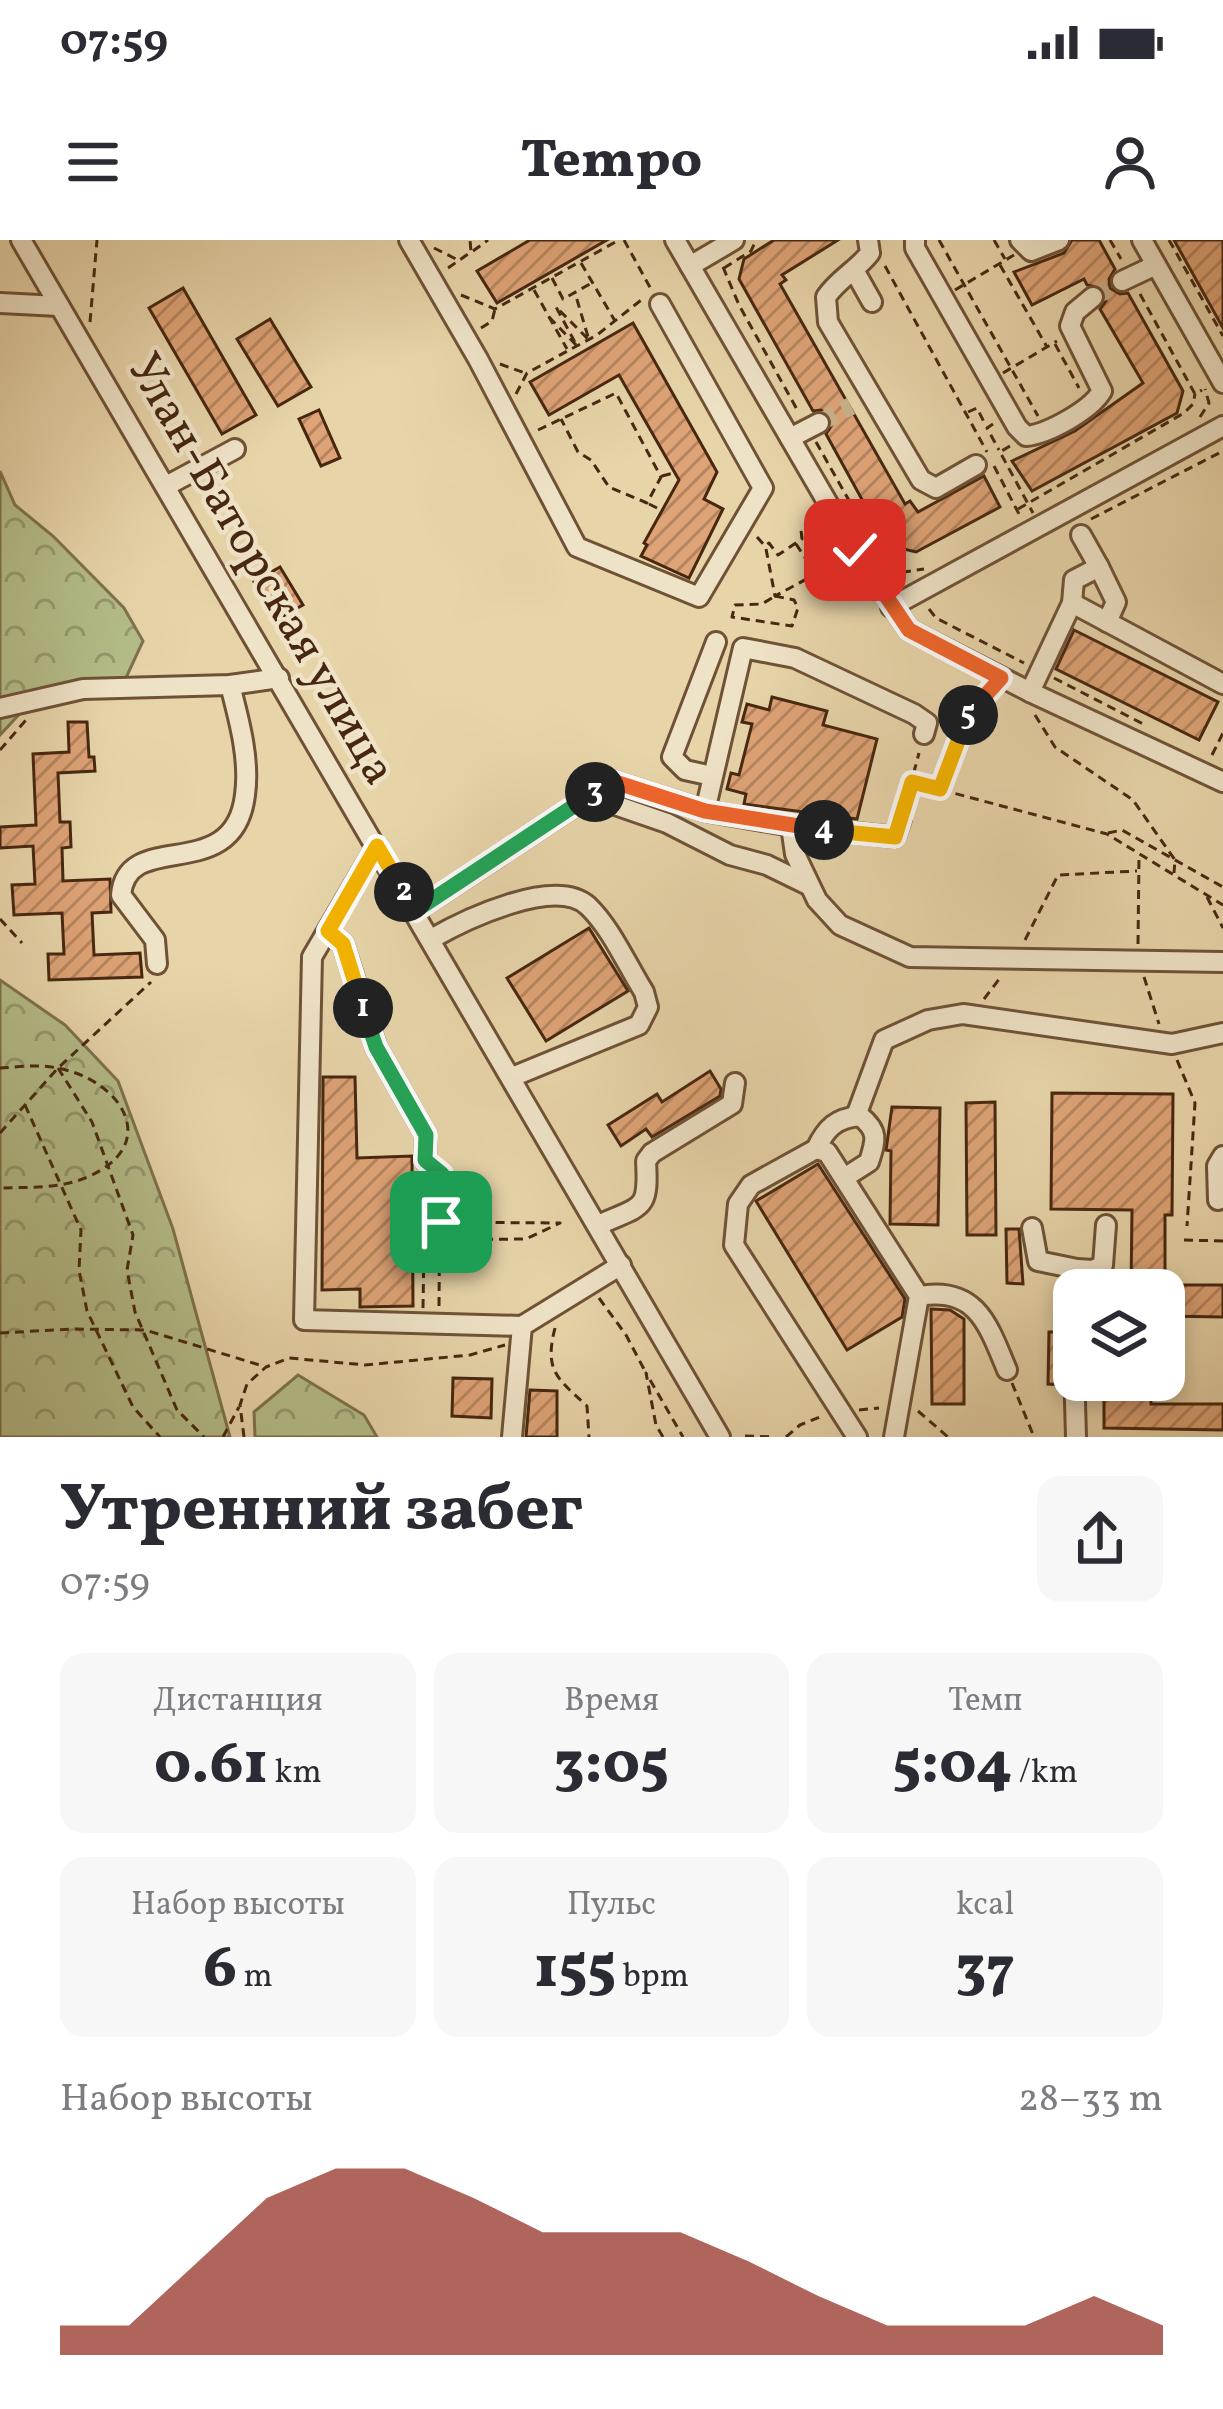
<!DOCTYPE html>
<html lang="ru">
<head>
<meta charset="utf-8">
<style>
  body { margin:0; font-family:Vollkorn,serif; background:#f7f7f7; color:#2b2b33; height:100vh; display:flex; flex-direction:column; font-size:45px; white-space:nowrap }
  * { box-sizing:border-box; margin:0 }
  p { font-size:39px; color:#7c7c81 }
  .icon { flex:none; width:66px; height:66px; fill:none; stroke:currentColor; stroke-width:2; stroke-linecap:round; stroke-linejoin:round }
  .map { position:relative; height:1197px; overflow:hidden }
  .panel { display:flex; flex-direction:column; background:#fff; flex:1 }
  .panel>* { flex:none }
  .fabs { position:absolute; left:1053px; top:1029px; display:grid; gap:24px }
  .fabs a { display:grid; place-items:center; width:132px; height:132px; border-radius:24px; background:#fff; box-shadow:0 6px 18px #0003; font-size:60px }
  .pin { position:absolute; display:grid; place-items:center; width:102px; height:102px; color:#fff; margin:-51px; border-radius:24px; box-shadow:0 6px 18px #0006 }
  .km { position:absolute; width:60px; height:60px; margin:-30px; border-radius:50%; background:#222; color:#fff; font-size:33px; line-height:60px; text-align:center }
  .round { display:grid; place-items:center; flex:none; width:126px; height:126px; border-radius:24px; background:#f7f7f7 }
  .summary { display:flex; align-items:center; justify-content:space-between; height:204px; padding:0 60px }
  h1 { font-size:66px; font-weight:800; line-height:90px }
  .stats { display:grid; grid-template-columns:repeat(3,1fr); gap:18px; height:204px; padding:12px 60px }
  .stats div { display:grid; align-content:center; border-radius:24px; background:#f7f7f7; text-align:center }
  .stats b { font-size:60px; font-weight:800 }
  .stats small { font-size:33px; font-weight:400 }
  .stats p { font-size:33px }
  .chart { height:336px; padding:24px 60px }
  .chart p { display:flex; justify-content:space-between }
  .chart svg { width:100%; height:216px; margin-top:12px; fill:#8f2418; opacity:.7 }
  .status { display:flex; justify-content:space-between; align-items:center; height:84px; padding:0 60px; background:#fff; direction:ltr }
  .status svg { height:33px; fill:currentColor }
  header { display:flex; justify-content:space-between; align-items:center; height:156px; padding:0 60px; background:#fff; font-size:54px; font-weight:800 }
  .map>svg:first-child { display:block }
  .forest { fill:url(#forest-crowns); stroke:#7e724c; stroke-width:3 }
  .building { fill:url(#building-hatch); stroke:#472710; stroke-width:3 }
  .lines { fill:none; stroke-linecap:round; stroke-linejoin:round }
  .minor-tunnel { stroke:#c7b18a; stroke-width:18; stroke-dasharray:18 9; stroke-linecap:butt }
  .minor-casing { stroke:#6f5236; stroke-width:24 }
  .path { stroke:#472710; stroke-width:3; stroke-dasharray:9 6; stroke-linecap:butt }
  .minor { stroke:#efe3c7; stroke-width:18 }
  .split-1-casing { stroke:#fff; stroke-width:24 }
  .split-2-casing { stroke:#fff; stroke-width:24 }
  .split-3-casing { stroke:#fff; stroke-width:24 }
  .split-4-casing { stroke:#fff; stroke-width:24 }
  .split-5-casing { stroke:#fff; stroke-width:24 }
  .split-6-casing { stroke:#fff; stroke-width:24 }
  .split-1 { stroke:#22a559; stroke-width:15 }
  .split-2 { stroke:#f5b400; stroke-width:15 }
  .split-3 { stroke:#22a559; stroke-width:15 }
  .split-4 { stroke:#f0652b; stroke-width:15 }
  .split-5 { stroke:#f5b400; stroke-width:15 }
  .split-6 { stroke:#f0652b; stroke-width:15 }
  .labels { text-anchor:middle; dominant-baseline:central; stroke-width:9; stroke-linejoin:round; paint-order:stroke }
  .street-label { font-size:48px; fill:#472710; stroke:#efe3c7 }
</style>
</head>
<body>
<div class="status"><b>07:59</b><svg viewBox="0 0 49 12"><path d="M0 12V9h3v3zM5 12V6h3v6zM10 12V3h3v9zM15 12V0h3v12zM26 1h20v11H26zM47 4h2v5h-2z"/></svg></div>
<header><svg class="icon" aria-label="menu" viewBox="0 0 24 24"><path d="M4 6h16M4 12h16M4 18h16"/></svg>Tempo<svg class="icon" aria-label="person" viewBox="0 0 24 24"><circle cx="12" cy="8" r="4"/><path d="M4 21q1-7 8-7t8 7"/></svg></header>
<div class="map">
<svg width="1223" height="1197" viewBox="0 0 1223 1197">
  <defs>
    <pattern id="forest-crowns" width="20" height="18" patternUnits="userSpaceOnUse" patternTransform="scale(3)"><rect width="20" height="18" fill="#b4bd89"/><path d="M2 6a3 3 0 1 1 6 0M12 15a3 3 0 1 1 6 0" fill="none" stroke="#949a6f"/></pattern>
    <pattern id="building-hatch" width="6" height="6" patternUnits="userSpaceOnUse" patternTransform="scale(3)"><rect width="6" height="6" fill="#dea376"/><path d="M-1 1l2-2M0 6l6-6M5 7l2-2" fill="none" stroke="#b6855f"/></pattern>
  </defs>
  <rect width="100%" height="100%" fill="#e7d4a9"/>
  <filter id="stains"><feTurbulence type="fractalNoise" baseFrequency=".00167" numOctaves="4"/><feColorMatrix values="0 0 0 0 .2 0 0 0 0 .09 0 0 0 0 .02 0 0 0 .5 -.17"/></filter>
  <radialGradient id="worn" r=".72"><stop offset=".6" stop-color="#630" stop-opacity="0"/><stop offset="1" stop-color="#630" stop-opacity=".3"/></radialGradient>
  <g class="forest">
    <path d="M 0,231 L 15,265 L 53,296 L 124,368 L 143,401 L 125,440 L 26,467 L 0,495 Z"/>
    <path d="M 0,740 L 65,785 L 118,841 L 173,989 L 230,1197 L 0,1197 Z"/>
    <path d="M 298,1135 L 364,1175 L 377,1197 L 255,1197 L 254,1172 Z"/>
  </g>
  <g class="building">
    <path d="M 530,0 L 607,0 L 497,63 L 477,31 Z"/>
    <path d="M 774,0 L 838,0 L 782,35 L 786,40 L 780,44 L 905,264 L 910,261 L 918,272 L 984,236 L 1000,267 L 916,312 L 887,305 L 826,194 L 832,185 L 830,176 L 821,170 L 813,171 L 739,39 L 744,19 Z"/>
    <path d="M 1072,0 L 1099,0 L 1115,29 L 1109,39 L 1110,48 L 1120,54 L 1128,53 L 1183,151 L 1177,173 L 1032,251 L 1012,221 L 1075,191 L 1143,143 L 1100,69 L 1106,61 L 1102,48 L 1087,45 L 1084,39 L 1032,65 L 1014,32 L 1064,13 Z"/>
    <path d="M 1174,0 L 1223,0 L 1223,88 Z"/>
    <path d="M 183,48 L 256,175 L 222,194 L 149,68 Z"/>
    <path d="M 270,79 L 311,147 L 278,166 L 237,99 Z"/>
    <path d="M 633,83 L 717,232 L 704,259 L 723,269 L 689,338 L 641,316 L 647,305 L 644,303 L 679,240 L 619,135 L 549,175 L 530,142 Z"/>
    <path d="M 319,170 L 340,218 L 321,226 L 299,179 Z"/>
    <path d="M 280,327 L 303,365 L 276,380 L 254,342 Z"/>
    <path d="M 1074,390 L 1218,462 L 1199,500 L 1056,429 Z"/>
    <path d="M 772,457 L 827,471 L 823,485 L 877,499 L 857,579 L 744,564 L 746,554 L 727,549 L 731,533 L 739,535 L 752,484 L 742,482 L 747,464 L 769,470 Z"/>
    <path d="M 68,482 L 87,482 L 89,517 L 94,517 L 95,531 L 58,533 L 60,582 L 70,582 L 71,607 L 62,608 L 63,641 L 110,639 L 111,672 L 92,673 L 94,715 L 140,713 L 142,737 L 49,740 L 48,714 L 64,714 L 62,673 L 14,675 L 12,645 L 35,644 L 33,606 L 0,608 L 0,587 L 36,585 L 33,514 L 69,512 Z"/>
    <path d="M 589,688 L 628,751 L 546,801 L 507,738 Z"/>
    <path d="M 710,831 L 721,849 L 720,856 L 652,897 L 646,889 L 621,906 L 608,885 L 657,854 L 662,862 Z"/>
    <path d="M 323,837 L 355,837 L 357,918 L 412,916 L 413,1066 L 360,1067 L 360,1049 L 322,1050 Z"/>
    <path d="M 1052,853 L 1173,854 L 1172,975 L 1165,975 L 1165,1045 L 1223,1045 L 1223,1077 L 1164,1076 L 1164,1050 L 1131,1050 L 1132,970 L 1051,969 Z"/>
    <path d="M 995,862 L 996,995 L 967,995 L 966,863 Z"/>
    <path d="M 892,867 L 940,868 L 938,985 L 890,984 L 891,911 L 886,910 Z"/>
    <path d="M 818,924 L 905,1059 L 902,1077 L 847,1110 L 756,961 Z"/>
    <path d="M 1006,989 L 1019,989 L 1023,1044 L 1007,1043 Z"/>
    <path d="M 931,1069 L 950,1070 L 964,1079 L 964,1164 L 932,1164 Z"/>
    <path d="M 1049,1092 L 1072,1092 L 1072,1114 L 1061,1126 L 1061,1145 L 1048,1144 Z"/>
    <path d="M 453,1138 L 492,1139 L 491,1178 L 452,1176 Z"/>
    <path d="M 1104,1140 L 1151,1140 L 1151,1164 L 1223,1164 L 1223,1190 L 1104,1188 Z"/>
    <path d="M 530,1150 L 557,1151 L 557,1197 L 526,1197 Z"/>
  </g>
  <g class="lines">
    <g class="minor-tunnel">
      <path d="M 1093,57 L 1122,41"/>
      <path d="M 819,183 L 851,166"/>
    </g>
    <g class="minor-casing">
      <g id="minor">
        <path d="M 21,0 L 720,1197"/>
        <path d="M 409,0 L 478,119 L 577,307 L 699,357 L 763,248 L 660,64"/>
        <path d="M 675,0 L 855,310 L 909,390 L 1030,452 L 1223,542"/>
        <path d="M 868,0 L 870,13 C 857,30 838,39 826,57 L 828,82 L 921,240 L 936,248 L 976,225"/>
        <path d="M 915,0 L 915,8 L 1017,187 L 1026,196 C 1048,194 1091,170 1102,151 L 1070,86 L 1075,72 L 1093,57"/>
        <path d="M 1020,0 L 1031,11 L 1059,0"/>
        <path d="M 1142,0 L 1223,143"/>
        <path d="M 690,26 L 734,0"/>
        <path d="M 854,30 L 872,62"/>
        <path d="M 1122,41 L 1156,25"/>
        <path d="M 0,63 L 59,66"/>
        <path d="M 790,198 L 819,183"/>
        <path d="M 166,246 L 235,209"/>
        <path d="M 1099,327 L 1116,362 L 1107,382"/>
        <path d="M 1072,363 L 1074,340 L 1099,327 L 1081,295"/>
        <path d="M 891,367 L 1223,186"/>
        <path d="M 1030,452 L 1072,363 L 1223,444"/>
        <path d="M 0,468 L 83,449 L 230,445 L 279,438"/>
        <path d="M 924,494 L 927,483 L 914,474 L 795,418 L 743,408 L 705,571 L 791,586 L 795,614 L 817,660 L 840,685 L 910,717 L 1223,722"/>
        <path d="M 712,536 L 685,530 L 672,517 L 716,402"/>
        <path d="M 589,556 L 667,583 L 730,615 L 767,625 L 810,646"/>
        <path d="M 791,586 L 895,597 L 901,579"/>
        <path d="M 377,606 L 312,717 L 304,1080 L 522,1086 L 621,1025"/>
        <path d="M 415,671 L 612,541 L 705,571"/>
        <path d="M 328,691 L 343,704 L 376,807 L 426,895 L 425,920"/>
        <path d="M 431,699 C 464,680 555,636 588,666 C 611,688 627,725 644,752 L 648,767 L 639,785 L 512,837"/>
        <path d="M 157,724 L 155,700 L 121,655 C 127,587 234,647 245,555 C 250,519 239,480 230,445"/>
        <path d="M 856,876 L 884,800 L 928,780 L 963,774 L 1172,804 L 1223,793"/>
        <path d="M 816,909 C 826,888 836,878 860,876 C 879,891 876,900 869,922 L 844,938"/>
        <path d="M 1218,960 L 1217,926 L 1223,916"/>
        <path d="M 598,985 C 643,965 649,971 646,921 L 652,913 L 732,864 L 735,843"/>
        <path d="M 1032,988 L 1038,1021 L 1077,1029"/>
        <path d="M 1076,1050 L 1077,1029 L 1093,1030 L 1103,1025 L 1106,985"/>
        <path d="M 919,1056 C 976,1046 988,1084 1007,1130"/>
        <path d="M 1074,1127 L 1076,1197"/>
        <path d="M 512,1197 L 522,1086"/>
        <path d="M 857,1197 L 734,1005 L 738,964 L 751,945 L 816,909 L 827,912 L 919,1056 L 894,1197"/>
      </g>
    </g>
    <g class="path">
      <path d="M 624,0 L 652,51"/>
      <path d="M 939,0 L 1038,176"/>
      <path d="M 994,0 L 1005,19"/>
      <path d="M 1110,0 L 1121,19"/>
      <path d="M 1169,0 L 1223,96"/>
      <path d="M 434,8 L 458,20"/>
      <path d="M 473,11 L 488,0"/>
      <path d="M 581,23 L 615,81"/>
      <path d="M 1000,25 L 1047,107"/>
      <path d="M 885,26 L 987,212"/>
      <path d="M 723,27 L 739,65 L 799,173"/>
      <path d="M 448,28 L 471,12 L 470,0"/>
      <path d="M 724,28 L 751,11 L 756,0"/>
      <path d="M 552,38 L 563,59 L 590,44"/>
      <path d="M 534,50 L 567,109"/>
      <path d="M 955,50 L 1014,15"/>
      <path d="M 1140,54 L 1195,154 L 1202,150"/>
      <path d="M 461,55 L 495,69 L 619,0"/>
      <path d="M 549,77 L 577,106 L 556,67 L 589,100 L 575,53"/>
      <path d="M 90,82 L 97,0"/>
      <path d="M 481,88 L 492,81 L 495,69"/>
      <path d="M 1055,104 L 1079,148"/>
      <path d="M 500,124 L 525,133"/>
      <path d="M 1003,133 L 1057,101"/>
      <path d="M 516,154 L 527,133 L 597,95 L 645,57"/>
      <path d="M 968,172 L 977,168 L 986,186"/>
      <path d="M 1200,177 L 1209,163 L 1205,149"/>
      <path d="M 993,184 L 987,188 L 999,210"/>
      <path d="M 538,190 L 616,153 L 661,237 L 647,263 L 609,247 L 591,220 L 578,212 L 561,179"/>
      <path d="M 816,202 L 873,303"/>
      <path d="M 1010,206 L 1000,212 L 1033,273"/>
      <path d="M 994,226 L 1020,276"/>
      <path d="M 662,236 L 674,233"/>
      <path d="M 649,264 L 659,269"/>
      <path d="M 1018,269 L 1184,173 L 1193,164 L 1195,154"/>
      <path d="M 1091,279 L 1223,211"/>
      <path d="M 757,297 L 765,306 L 769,303 L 778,315 L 802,299 L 801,290 L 820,278"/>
      <path d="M 796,304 L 816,334 L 839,320"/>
      <path d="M 766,309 L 775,356 L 816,334"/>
      <path d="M 888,326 L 904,332 L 924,329"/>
      <path d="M 775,356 L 794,360 L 798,368 L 792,386 L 732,377 L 735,365 L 762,364 Z"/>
      <path d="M 929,369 L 936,378 L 1024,423"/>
      <path d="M 1054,438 L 1147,486"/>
      <path d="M 1035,475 L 1055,507 L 1133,560 L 1175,620 L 1174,633"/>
      <path d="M 0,510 L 26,480"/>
      <path d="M 1212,515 L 1223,493"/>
      <path d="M 912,542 L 1107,594 L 1223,665"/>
      <path d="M 940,549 L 965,478 L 988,452"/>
      <path d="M 906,562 L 919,513"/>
      <path d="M 1108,593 L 1122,590 L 1223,647"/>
      <path d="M 1207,657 L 1223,688"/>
      <path d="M 0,679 L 22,703"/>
      <path d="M 1025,700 L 1058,635 L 1137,631"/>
      <path d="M 1138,704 L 1139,616"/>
      <path d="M 1144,737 L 1159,784"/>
      <path d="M 984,759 L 1000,738"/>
      <path d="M 1177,820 L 1195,863 L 1187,986"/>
      <path d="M 0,828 C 18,827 39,824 57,828 C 123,840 163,906 85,938 C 59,949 27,947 0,948"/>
      <path d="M 58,828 L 92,882 L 133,995 L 127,1030 L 135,1072 L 177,1170 L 204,1197"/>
      <path d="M 25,865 L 81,990 L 79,1030 L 87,1071 L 133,1167 L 160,1197"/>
      <path d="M 0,893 L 58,828 L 151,742"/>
      <path d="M 424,1000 L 526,999 L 560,983 L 424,982"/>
      <path d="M 1184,1000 L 1223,1001"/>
      <path d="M 599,1058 L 626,1095 L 646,1133"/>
      <path d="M 439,1066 L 440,933"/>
      <path d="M 423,1068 L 425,940"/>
      <path d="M 555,1088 C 544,1131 557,1138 587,1166 L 589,1197"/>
      <path d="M 0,1093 L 73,1089 L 145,1090 L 263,1126"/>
      <path d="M 1012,1143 L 1034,1197"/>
      <path d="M 859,1170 L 879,1168"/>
      <path d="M 918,1171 L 948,1197"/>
      <path d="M 745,1196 L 775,1197"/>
      <path d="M 223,1197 L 239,1167"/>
      <path d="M 244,1197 L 240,1165 L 247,1144 L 266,1127 L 289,1118 L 365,1125 L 470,1115 L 505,1105"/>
      <path d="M 663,1197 L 656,1185 L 646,1133 L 683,1197"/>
      <path d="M 786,1197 L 800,1185 L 820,1177"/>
    </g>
    <use href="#minor" class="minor"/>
  </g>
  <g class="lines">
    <g class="split-1-casing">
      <path id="split-1" d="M 363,768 L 376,807 L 426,895 L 425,920 L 442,934 L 441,982"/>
    </g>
    <g class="split-2-casing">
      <path id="split-2" d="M 363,768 L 343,704 L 328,691 L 377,606 L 404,652"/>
    </g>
    <g class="split-3-casing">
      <path id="split-3" d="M 404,652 L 415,671 L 595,552"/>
    </g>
    <g class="split-4-casing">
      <path id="split-4" d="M 595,552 L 612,541 L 705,571 L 824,590"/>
    </g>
    <g class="split-5-casing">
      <path id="split-5" d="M 824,590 L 895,597 L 912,542 L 940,549 L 968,475"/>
    </g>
    <g class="split-6-casing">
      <path id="split-6" d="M 855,310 L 909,390 L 1001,438 L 968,475"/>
    </g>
    <use href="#split-1" class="split-1"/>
    <use href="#split-2" class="split-2"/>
    <use href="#split-3" class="split-3"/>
    <use href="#split-4" class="split-4"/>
    <use href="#split-5" class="split-5"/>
    <use href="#split-6" class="split-6"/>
  </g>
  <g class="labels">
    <g class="street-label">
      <text transform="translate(260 330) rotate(60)">Улан-Баторская улица</text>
    </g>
  </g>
  <rect width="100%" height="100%" filter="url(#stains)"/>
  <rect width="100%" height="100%" fill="url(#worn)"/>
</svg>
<div class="fabs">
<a><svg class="icon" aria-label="layers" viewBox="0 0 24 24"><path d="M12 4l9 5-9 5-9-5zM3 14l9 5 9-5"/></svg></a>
</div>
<div class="pin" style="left:441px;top:982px;background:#1e9e55"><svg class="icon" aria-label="arrive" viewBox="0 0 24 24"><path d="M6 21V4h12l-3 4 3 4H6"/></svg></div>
<div class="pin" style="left:855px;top:310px;background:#d93025"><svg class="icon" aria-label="check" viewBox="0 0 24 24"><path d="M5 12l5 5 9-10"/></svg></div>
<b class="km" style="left:363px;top:768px">1</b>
<b class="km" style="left:404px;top:652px">2</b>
<b class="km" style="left:595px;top:552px">3</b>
<b class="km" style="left:824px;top:590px">4</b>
<b class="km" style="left:968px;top:475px">5</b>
</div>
<section class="panel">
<div class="summary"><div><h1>Утренний забег</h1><p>07:59</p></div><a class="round"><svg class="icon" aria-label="share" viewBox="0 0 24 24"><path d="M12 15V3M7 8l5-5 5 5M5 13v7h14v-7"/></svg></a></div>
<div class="stats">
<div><p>Дистанция</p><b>0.61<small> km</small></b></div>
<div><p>Время</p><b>3:05</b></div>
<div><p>Темп</p><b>5:04<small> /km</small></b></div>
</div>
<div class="stats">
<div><p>Набор высоты</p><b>6<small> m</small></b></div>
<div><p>Пульс</p><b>155<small> bpm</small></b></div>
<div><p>kcal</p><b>37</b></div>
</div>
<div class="chart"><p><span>Набор высоты</span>28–33 m</p>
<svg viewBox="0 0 160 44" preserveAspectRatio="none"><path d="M0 44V38L10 38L20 25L30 12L40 6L50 6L60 12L70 19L80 19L90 19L100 25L110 32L120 38L130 38L140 38L150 32L160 38V44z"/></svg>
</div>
</section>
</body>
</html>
